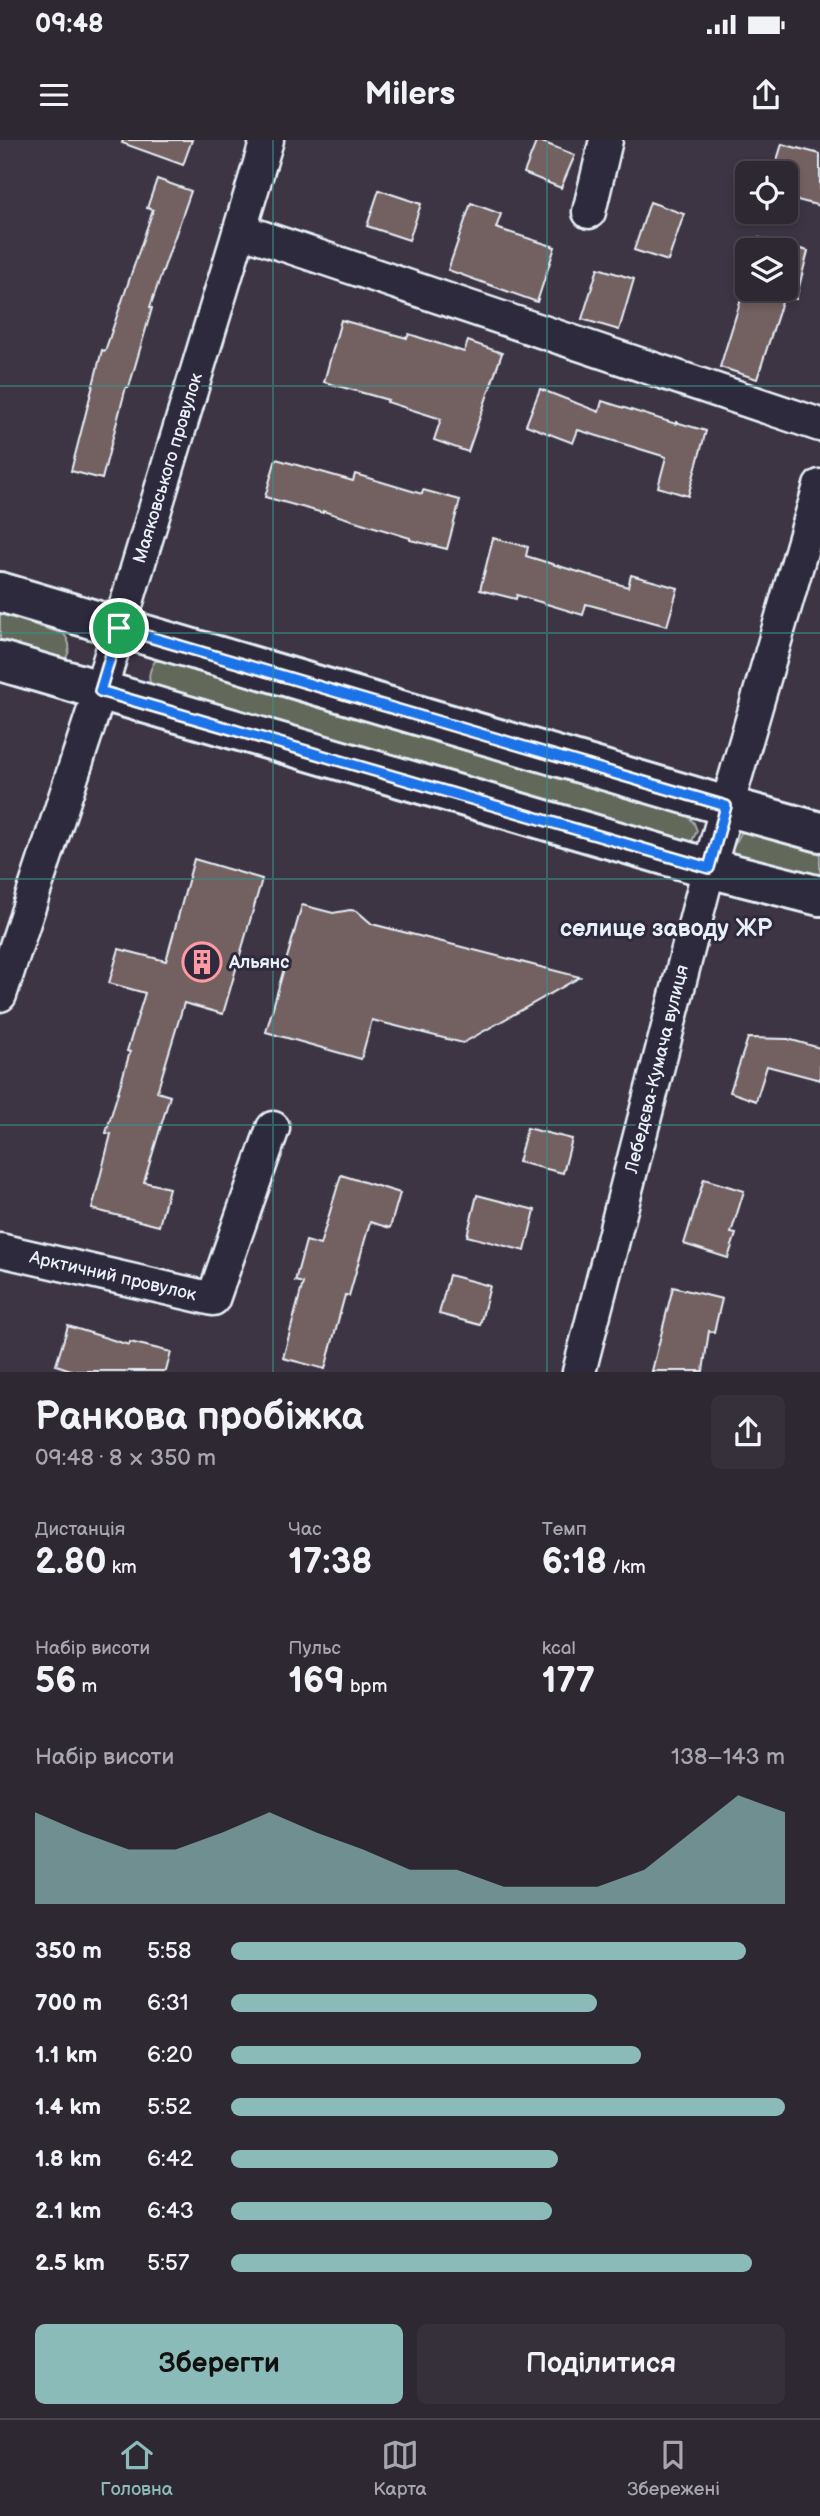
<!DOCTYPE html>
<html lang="uk">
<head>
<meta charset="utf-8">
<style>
  body { margin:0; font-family:"Balsamiq Sans",sans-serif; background:#36303b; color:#f1f3f6; height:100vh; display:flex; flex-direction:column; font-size:26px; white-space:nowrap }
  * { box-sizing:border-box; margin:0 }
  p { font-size:23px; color:#a7a6ac }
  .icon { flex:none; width:38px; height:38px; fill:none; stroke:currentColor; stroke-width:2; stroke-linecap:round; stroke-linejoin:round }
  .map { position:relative; height:1232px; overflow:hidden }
  .side { display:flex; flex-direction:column; background:#2e2833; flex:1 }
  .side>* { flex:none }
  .tools { position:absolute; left:735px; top:21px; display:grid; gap:14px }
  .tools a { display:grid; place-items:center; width:63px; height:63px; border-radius:10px; background:#2e2833; box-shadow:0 4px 10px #0003,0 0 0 2px #49444e; font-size:35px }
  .pin { position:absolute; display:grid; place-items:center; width:60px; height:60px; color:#fff; margin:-30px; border:4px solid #fff; border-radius:50%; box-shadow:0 2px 7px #0007 }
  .round { display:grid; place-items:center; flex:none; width:74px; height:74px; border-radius:10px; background:#36303b }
  .headline { display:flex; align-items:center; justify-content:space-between; height:119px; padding:0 35px }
  h1 { font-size:38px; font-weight:600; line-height:52px }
  .stats { display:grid; grid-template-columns:repeat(3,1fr); gap:10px; height:119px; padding:7px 35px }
  .stats div { display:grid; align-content:center }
  .stats b { font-size:35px; font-weight:600 }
  .stats small { font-size:19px; font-weight:400 }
  .stats p { font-size:19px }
  .chart { height:196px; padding:14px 35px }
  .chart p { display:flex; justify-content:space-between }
  .chart svg { width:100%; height:126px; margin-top:7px; fill:#8bbbb9; opacity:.7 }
  .cta { display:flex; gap:14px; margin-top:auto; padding:14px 35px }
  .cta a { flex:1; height:80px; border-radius:10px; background:#8bbbb9; color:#111; font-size:28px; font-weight:600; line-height:80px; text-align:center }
  .cta a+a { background:#36303b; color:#f1f3f6 }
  ul { padding:0 35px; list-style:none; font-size:23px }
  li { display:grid; grid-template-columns:112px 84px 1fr; align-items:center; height:52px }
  li i { height:18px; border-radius:9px; background:#8bbbb9 }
  .status { display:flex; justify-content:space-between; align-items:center; height:49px; padding:0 35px; background:#2e2833; direction:ltr }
  .status svg { height:19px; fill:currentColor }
  header { display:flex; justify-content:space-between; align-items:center; height:91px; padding:0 35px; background:#2e2833; font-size:32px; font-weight:600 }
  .tabs { display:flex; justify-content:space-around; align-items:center; height:98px; border-top:2px solid #49444e; background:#2e2833; font-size:19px; color:#a7a6ac }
  .tabs a { display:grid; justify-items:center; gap:4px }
  .tabs .on { color:#8bbbb9 }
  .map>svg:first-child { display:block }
  .green { fill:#62685a; stroke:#a5aca9; stroke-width:2 }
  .building { fill:#736160; stroke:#e8f1f8; stroke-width:2 }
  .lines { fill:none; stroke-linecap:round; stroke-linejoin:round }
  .street-casing { stroke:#e8f1f8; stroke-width:37 }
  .secondary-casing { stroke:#e8f1f8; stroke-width:44 }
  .street { stroke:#2f2a3d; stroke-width:32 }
  .secondary { stroke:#2f2a3d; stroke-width:38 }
  .route-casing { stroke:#fff; stroke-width:14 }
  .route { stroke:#1a73e8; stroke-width:9 }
  .grid { fill:none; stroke:#3a8f8a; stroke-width:2; stroke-opacity:0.55 }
  .labels { text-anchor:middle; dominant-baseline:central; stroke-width:6; stroke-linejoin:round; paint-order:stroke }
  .street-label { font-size:18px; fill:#e8f1f8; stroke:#2f2a3d }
  .poi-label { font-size:18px; font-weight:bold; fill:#e8f1f8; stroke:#2f2a3d; text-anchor:start }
  .district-label { font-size:24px; font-weight:bold; fill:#e8f1f8; stroke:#2f2a3d }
</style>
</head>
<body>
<div class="status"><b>09:48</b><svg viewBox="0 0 49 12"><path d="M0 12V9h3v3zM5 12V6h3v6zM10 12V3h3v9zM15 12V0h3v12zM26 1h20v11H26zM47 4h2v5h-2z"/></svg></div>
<header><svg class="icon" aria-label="menu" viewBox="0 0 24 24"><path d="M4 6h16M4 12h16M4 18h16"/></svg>Milers<svg class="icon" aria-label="share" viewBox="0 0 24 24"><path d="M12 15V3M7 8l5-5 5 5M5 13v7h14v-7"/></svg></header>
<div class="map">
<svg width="820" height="1232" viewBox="0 0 820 1232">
  <rect width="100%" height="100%" fill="#3d3544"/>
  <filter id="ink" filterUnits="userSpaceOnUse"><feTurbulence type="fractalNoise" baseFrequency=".0143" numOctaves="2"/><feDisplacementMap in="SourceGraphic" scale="14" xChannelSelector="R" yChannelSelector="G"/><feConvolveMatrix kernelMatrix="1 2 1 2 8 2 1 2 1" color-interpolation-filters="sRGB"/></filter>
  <g filter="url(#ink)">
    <g class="green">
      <path d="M 0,474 L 64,494 C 71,504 71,509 65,520 L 54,521 L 0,504 Z"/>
      <path d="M 155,521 L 172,521 L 688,676 L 694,683 L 697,691 L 692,701 L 683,704 L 154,551 C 147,540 148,532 155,521 Z"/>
      <path d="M 754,689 L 820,709 L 820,739 L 737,718 L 731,711 L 741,693 Z"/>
    </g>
    <g class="building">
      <path d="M 123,0 L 192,0 L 183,25 L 122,3 Z"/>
      <path d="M 537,0 L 575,15 L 561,48 L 524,33 Z"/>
      <path d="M 782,4 L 820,14 L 820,66 L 786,57 L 786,33 L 773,33 Z"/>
      <path d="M 157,39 L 191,51 L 150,167 L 152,168 L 129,247 L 126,247 L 102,339 L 71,331 L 102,210 L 105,211 L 153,70 L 147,68 Z"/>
      <path d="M 379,50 L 421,64 L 409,100 L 367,86 Z"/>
      <path d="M 650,62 L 684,74 L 668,121 L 634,110 Z"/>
      <path d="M 471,63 L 501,74 L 496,88 L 555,107 L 537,162 L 448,130 Z"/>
      <path d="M 759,98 L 808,111 L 796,159 L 784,156 L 757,239 L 720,227 L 747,140 L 747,149 L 786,149 L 786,110 L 755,110 Z"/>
      <path d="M 598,128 L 634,139 L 619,190 L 582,179 Z"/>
      <path d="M 341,180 L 407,198 L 409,194 L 464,212 L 468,201 L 502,213 L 468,312 L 434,300 L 441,279 L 387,262 L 388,260 L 324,242 Z"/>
      <path d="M 540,249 L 599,272 L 602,261 L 676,284 L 676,282 L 706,291 L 688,356 L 658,347 L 666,317 L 578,290 L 573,303 L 526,285 Z"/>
      <path d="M 276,319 L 353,341 L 355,334 L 422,354 L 423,350 L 460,360 L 447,409 L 410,400 L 410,398 L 323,371 L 323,373 L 265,357 Z"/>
      <path d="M 493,398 L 528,407 L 526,416 L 628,447 L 631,435 L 678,448 L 667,486 L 586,464 L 583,475 L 517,455 L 516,459 L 480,450 Z"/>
      <path d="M 194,719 L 262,739 L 223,874 L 184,863 L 157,952 L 170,956 L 144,1042 L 169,1048 L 159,1086 L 92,1069 L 111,994 L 106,993 L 130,912 L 127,911 L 145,853 L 109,843 L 119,809 L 166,821 Z"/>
      <path d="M 302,765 L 333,773 L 350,770 L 357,771 L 372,784 L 580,837 L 463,903 L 372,880 L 361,919 L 266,892 Z"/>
      <path d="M 748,898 L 788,899 L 820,908 L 820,940 L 767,926 L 756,961 L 730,952 Z"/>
      <path d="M 527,988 L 572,999 L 563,1033 L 518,1022 Z"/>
      <path d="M 341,1035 L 400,1053 L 390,1088 L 370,1082 L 349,1156 L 345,1155 L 325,1229 L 283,1218 L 303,1143 L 295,1141 L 306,1101 L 320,1105 Z"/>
      <path d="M 704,1039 L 744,1051 L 731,1093 L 736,1094 L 728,1118 L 684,1104 Z"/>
      <path d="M 477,1055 L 535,1070 L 525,1111 L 467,1096 Z"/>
      <path d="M 449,1135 L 490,1146 L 480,1185 L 439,1174 Z"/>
      <path d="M 673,1147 L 722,1159 L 714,1192 L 709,1191 L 703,1231 L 652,1231 Z"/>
      <path d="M 68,1186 L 129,1205 L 130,1202 L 171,1212 L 166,1231 L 74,1231 L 56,1225 Z"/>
    </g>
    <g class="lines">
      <g class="street-casing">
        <g id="street">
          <path d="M 589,72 L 606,0"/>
          <path d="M 240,90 L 820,285"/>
          <path d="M 0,855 L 100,551 L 267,0"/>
          <path d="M 0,1110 L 213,1159 L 273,988"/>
          <path d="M 579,1232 L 709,728 L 820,346"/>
        </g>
      </g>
      <g class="secondary-casing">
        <g id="secondary">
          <path d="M 0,452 L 726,666 L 820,692"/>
          <path d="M 0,521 L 709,728 L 820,756"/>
        </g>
      </g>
      <use href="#street" class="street"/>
      <use href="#secondary" class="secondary"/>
    </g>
  </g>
  <g class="lines" filter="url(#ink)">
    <g class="route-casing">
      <path id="route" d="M 119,488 L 726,666 L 709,728 L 100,551 Z"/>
    </g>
    <use href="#route" class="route"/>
  </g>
  <path class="grid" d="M 273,0 L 273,1232M 547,0 L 547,1232M 0,246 L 820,246M 0,493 L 820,493M 0,739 L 820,739M 0,985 L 820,985"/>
  <defs>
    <g id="building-ring" transform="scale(2.0125)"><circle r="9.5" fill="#2f2a3d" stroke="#ff9aa2" stroke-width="1.5"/><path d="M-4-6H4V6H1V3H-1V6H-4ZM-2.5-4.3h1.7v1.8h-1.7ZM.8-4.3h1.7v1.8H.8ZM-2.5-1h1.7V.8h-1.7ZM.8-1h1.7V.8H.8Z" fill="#ff9aa2"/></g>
  </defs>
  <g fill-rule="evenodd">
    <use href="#building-ring" x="202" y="822"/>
  </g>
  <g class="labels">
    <g class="street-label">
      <text transform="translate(168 328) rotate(-73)">Маяковського провулок</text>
      <text transform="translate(657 929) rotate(-76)">Лебедєва-Кумача вулиця</text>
      <text transform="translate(113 1136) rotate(13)">Арктичний провулок</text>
    </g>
    <g class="poi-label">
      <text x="229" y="822">Альянс</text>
    </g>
    <g class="district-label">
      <text x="666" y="788">селище заводу ЖР</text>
    </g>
  </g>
</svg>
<div class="tools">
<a><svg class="icon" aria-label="locate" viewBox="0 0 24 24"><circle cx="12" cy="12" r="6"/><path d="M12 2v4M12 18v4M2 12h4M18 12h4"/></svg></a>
<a><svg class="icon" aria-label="layers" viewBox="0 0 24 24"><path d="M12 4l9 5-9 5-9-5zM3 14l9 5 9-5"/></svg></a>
</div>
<div class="pin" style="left:119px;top:488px;background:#1e9e55"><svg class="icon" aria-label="arrive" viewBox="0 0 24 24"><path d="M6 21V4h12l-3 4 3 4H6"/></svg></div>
</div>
<section class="side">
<div class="headline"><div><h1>Ранкова пробіжка</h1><p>09:48 · 8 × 350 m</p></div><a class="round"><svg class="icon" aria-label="share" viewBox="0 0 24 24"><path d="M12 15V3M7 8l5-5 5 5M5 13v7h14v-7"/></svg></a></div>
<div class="stats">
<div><p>Дистанція</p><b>2.80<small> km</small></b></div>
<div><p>Час</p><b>17:38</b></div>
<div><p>Темп</p><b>6:18<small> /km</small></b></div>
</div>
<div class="stats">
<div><p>Набір висоти</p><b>56<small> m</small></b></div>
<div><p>Пульс</p><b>169<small> bpm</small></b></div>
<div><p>kcal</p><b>177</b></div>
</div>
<div class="chart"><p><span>Набір висоти</span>138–143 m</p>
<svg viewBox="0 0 160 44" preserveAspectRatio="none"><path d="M0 44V12L10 19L20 25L30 25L40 19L50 12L60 19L70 25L80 32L90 32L100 38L110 38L120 38L130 32L140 19L150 6L160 12V44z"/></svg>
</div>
<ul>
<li><b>350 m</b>5:58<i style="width:93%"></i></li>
<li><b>700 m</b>6:31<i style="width:66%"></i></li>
<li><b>1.1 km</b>6:20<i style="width:74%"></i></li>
<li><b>1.4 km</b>5:52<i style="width:100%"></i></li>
<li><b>1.8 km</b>6:42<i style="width:59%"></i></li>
<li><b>2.1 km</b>6:43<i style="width:58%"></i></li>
<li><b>2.5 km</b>5:57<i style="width:94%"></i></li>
</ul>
<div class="cta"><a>Зберегти</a><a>Поділитися</a></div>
</section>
<nav class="tabs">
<a class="on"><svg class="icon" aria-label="home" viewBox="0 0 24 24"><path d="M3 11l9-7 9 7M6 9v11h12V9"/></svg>Головна</a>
<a><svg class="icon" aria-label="map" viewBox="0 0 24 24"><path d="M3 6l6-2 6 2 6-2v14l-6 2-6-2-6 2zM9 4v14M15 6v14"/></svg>Карта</a>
<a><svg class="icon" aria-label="saved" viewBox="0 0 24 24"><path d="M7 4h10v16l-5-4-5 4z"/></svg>Збережені</a>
</nav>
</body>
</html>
